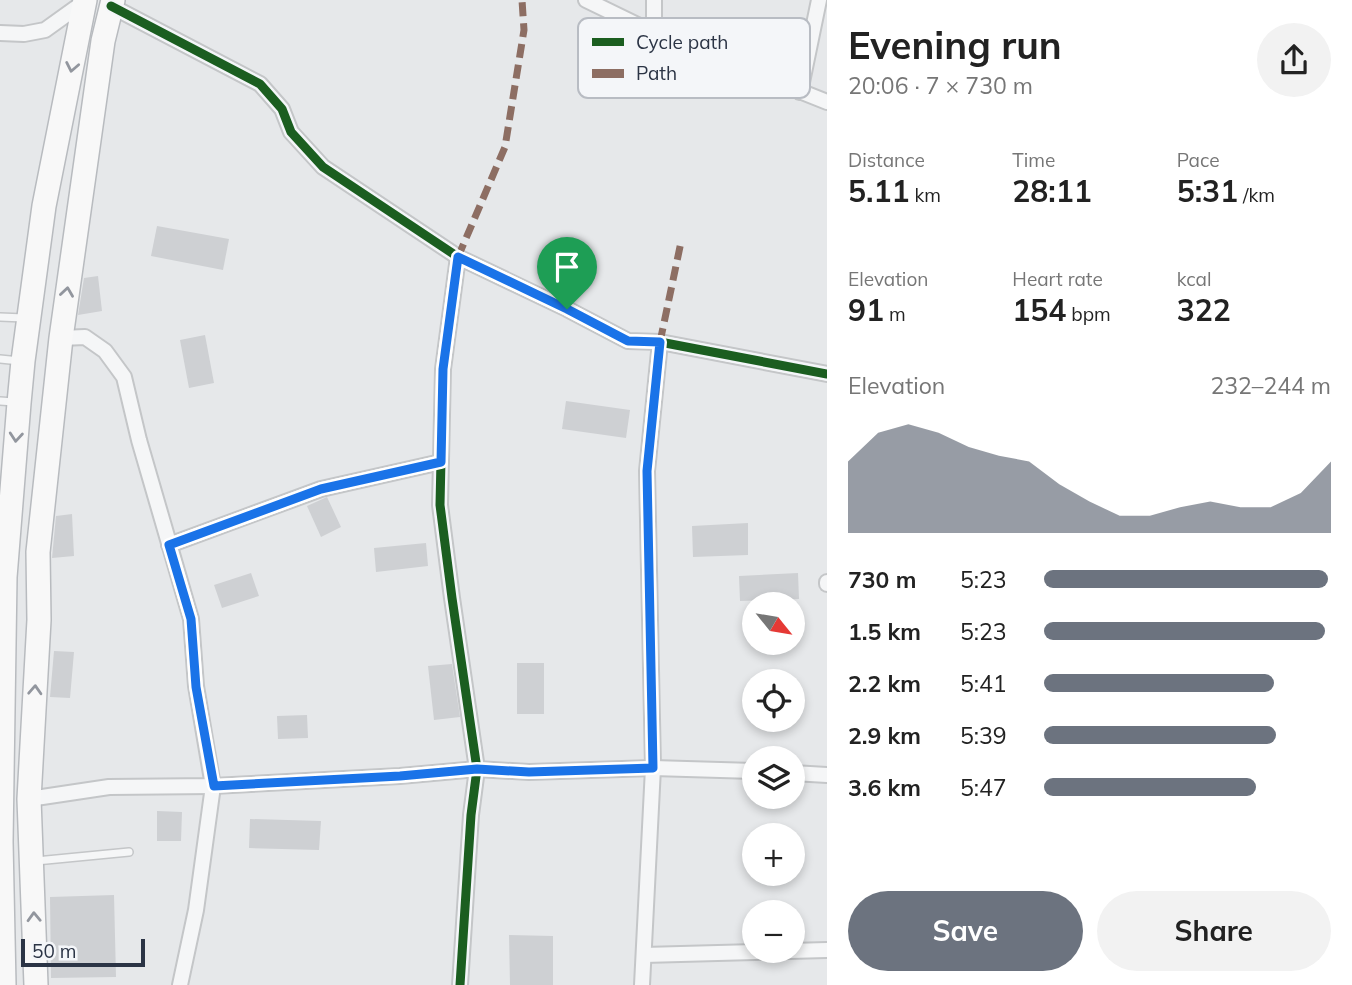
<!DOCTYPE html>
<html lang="en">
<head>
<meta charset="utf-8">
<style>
  body { margin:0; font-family:Mulish,sans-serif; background:#f2f2f2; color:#222; height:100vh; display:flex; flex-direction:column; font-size:26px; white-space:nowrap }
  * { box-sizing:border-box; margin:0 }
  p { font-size:23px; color:#767676 }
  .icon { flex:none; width:38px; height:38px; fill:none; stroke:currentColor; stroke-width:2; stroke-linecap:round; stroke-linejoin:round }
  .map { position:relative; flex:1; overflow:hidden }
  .details { display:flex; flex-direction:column; background:#fff; width:525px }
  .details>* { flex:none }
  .needle { width:46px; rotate:120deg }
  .tools { position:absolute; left:742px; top:592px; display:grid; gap:14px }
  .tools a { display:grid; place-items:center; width:63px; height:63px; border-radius:50%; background:#fff; box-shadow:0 4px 10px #0003; font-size:35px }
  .scale { position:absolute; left:21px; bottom:18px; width:124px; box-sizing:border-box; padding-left:7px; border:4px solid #2b3445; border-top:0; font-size:19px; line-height:24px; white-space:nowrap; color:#2b3445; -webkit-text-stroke:5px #f4f6f9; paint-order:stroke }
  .pin { position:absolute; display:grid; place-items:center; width:60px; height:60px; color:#fff; margin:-72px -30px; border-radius:50% 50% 50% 0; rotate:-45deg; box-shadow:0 0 7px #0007 }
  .pin .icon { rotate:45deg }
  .round { display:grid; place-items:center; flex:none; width:74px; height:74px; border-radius:37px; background:#f2f2f2 }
  .head { display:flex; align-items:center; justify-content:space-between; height:119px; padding:0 21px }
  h1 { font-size:38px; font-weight:700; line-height:52px }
  .metrics { display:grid; grid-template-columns:repeat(3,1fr); gap:10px; height:119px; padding:7px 21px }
  .metrics div { display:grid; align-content:center }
  .metrics b { font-size:30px; font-weight:700 }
  .metrics small { font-size:19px; font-weight:400 }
  .metrics p { font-size:19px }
  .chart { height:196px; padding:14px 21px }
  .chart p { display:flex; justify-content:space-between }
  .chart svg { width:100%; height:126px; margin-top:7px; fill:#6c737f; opacity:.7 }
  .button { display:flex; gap:14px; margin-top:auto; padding:14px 21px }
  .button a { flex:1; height:80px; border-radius:42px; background:#6c737f; color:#fff; font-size:28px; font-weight:700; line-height:80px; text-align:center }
  .button a+a { background:#f2f2f2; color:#222 }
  ul { padding:0 21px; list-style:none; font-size:23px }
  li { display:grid; grid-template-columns:112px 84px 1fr; align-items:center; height:52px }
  li i { height:18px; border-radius:9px; background:#6c737f }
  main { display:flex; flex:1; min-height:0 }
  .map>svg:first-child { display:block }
  .building { fill:#ced0d3 }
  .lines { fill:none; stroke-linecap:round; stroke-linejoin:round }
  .service-casing { stroke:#c4c6c8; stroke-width:10 }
  .minor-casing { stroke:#c4c6c8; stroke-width:18 }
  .trunk-casing { stroke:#b8bbbf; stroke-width:26 }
  .service { stroke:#f5f6f7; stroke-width:7 }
  .minor { stroke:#f5f6f7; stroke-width:14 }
  .trunk { stroke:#f8f8f8; stroke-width:23 }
  .quiet { stroke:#8d6e63; stroke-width:7; stroke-dasharray:14 7; stroke-linecap:butt }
  .cycleway-casing { stroke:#f4f6f9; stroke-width:13 }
  .cycleway { stroke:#1b5e20; stroke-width:9 }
  .oneway { stroke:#92969e }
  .route-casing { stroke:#fff; stroke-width:14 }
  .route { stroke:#1a73e8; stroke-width:9 }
  .key { fill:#f4f6f9; stroke:#b8bcc3; stroke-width:2 }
  .key-label { font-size:19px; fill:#2b3445 }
</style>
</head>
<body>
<main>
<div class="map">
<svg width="827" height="985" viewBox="0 0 827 985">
  <rect width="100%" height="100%" fill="#e6e8ea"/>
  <g class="building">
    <path d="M 157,226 L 229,239 L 223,270 L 151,256 Z"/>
    <path d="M 98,276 L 102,311 L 78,315 L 84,278 Z"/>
    <path d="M 205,335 L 214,383 L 189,388 L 180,340 Z"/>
    <path d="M 566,401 L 630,410 L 626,438 L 562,429 Z"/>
    <path d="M 327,497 L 341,527 L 321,537 L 307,506 Z"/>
    <path d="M 72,514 L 74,556 L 52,558 L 56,516 Z"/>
    <path d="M 748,523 L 748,555 L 693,557 L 692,526 Z"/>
    <path d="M 426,543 L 428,566 L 376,572 L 374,548 Z"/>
    <path d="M 251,573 L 259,596 L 222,608 L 214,585 Z"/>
    <path d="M 798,573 L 799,599 L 740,601 L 739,576 Z"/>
    <path d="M 54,651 L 74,652 L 70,698 L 50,697 Z"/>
    <rect x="517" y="663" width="27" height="51"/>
    <path d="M 452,664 L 460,717 L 434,720 L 428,666 Z"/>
    <path d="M 307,715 L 308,738 L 278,739 L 277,716 Z"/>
    <path d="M 157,811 L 182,812 L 181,841 L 157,841 Z"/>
    <path d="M 250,819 L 321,821 L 319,850 L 249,848 Z"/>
    <path d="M 114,895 L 116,977 L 51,978 L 50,897 Z"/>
    <path d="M 509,935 L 553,936 L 553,985 L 510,985 Z"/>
  </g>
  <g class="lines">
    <g class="service-casing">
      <g id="service">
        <path d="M 0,317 L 24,318"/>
        <path d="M 0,359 L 20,361"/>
        <path d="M 0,401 L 14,402"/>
        <path d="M 36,861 L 129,852"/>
      </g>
    </g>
    <g class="minor-casing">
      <g id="minor">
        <path d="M 586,0 L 654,33 L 827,102"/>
        <path d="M 111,6 L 260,84 L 282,109 L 291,132 L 323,167 L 458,257 L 567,309 L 628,341 L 660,342 L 827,374"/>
        <path d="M 0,33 L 24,34 L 45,30 L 84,2"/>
        <path d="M 654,33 L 654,0"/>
        <path d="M 800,92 L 819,0"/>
        <path d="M 458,257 L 443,369 L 440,505 L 452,598 L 477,769 L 471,815 L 460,985"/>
        <path d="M 61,338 L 85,337 L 105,351 L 124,377 L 139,440 L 191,619 L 196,686 L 213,786 L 196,910 L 180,985"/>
        <path d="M 169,545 L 321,489 L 441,462"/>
        <path d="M 827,582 L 827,584"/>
        <path d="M 793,773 L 827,775"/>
        <path d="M 29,799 L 109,787 L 213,786 L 400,776 L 477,769 L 529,772 L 653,768 L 754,771"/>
        <path d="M 644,955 L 827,950"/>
        <path d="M 642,985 L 653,768 L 647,471 L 660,342"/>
      </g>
    </g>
    <g class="trunk-casing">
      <g id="trunk">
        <path d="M 4,985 L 1,842 L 5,577 L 19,403 L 23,361 L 44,206 L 85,0"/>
        <path d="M 36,985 L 29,799 L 39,620 L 38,552 L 61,338 L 103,41 L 113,0"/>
      </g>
    </g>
    <use href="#service" class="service"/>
    <use href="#minor" class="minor"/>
    <use href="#trunk" class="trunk"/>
    <g class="quiet">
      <path d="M 458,257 L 505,147 L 524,30 L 522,0"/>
      <path d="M 660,342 L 681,242"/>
    </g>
    <g class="cycleway-casing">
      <g id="cycleway">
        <path d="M 111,6 L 260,84 L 282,109 L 291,132 L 323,167 L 458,257 L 567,309 L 628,341 L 660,342 L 827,374"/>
        <path d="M 458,257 L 443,369 L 440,505 L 452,598 L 477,769 L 471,815 L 460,985"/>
      </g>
    </g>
    <use href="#cycleway" class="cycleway"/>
  </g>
  <defs><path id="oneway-chevron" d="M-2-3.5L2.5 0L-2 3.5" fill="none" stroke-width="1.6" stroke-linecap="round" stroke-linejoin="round" transform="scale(1.75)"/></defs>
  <g class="oneway">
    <use href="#oneway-chevron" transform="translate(72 67) rotate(101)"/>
    <use href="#oneway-chevron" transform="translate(67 292) rotate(-82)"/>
    <use href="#oneway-chevron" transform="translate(16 437) rotate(95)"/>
    <use href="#oneway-chevron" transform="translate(35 690) rotate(-87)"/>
    <use href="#oneway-chevron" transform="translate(34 917) rotate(-92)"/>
  </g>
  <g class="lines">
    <g class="route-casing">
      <path id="route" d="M 458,257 L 567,309 L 628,341 L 660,342 L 647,471 L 653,768 L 529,772 L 477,769 L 400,776 L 214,786 L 196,687 L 191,619 L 169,545 L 321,489 L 441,462 L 443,369 Z"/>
    </g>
    <use href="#route" class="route"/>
  </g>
  <rect x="578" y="18" width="232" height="80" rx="10" class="key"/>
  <rect x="592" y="38" width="32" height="8" fill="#1b5e20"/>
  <rect x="592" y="69" width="32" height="9" fill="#8d6e63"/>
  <g class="key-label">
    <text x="636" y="49">Cycle path</text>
    <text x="636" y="80">Path</text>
  </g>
</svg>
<div class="tools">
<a><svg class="needle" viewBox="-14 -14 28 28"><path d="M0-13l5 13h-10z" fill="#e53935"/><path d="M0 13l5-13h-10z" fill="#767676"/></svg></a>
<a><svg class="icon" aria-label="locate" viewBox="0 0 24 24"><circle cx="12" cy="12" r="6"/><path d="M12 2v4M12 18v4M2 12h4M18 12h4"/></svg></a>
<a><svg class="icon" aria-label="layers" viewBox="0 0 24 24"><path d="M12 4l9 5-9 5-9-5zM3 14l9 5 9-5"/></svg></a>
<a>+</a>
<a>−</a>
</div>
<div class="scale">50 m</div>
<div class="pin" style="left:567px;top:309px;background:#1e9e55"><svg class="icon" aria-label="arrive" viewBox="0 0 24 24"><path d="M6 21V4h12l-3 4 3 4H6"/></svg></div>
</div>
<section class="details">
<div class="head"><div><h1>Evening run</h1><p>20:06 · 7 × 730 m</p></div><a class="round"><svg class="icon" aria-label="share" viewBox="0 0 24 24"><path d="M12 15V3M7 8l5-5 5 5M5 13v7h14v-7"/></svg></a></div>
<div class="metrics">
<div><p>Distance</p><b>5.11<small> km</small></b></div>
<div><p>Time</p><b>28:11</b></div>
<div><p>Pace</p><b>5:31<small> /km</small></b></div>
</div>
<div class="metrics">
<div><p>Elevation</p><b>91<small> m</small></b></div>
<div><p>Heart rate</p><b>154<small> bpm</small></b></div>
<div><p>kcal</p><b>322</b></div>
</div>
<div class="chart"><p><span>Elevation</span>232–244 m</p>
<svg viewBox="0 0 160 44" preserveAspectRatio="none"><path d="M0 44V19L10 9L20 6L30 9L40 14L50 17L60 19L70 27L80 33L90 38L100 38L110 35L120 33L130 35L140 35L150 30L160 19V44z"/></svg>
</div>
<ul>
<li><b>730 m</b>5:23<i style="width:99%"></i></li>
<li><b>1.5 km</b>5:23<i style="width:98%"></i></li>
<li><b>2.2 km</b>5:41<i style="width:80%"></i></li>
<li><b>2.9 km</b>5:39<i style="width:81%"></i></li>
<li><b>3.6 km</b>5:47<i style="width:74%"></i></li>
</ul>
<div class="button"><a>Save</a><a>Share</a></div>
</section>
</main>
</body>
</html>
